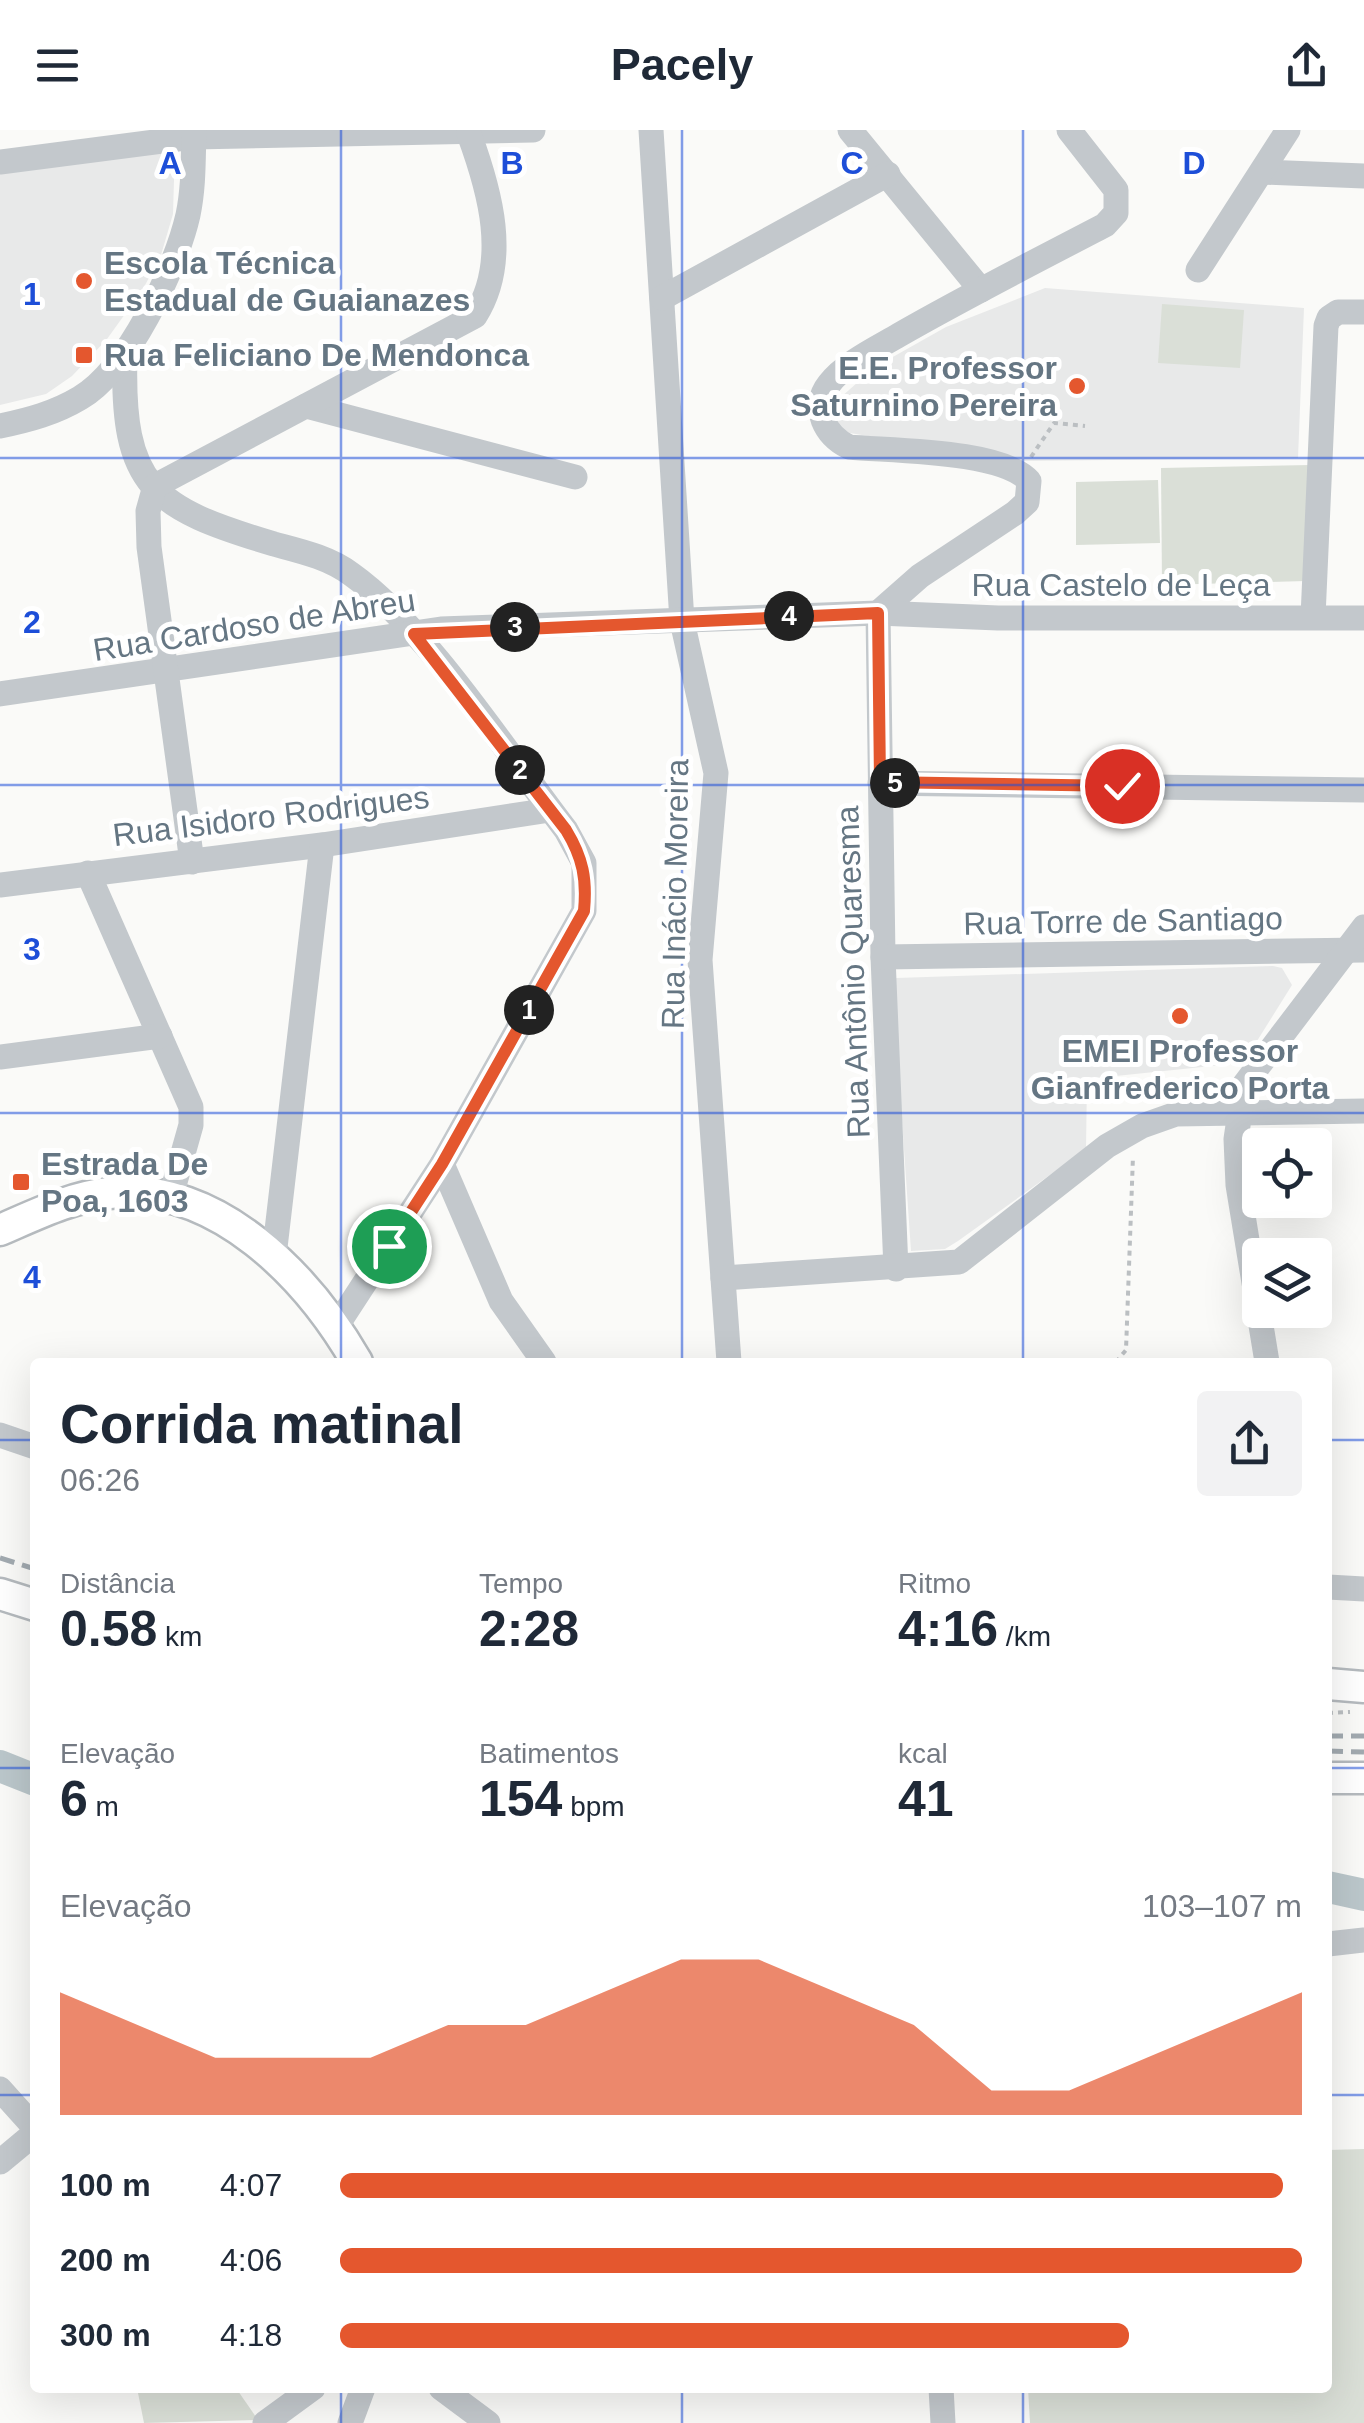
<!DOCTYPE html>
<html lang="pt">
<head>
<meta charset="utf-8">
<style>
  body { margin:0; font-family:Helvetica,sans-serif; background:#f2f2f3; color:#1f2937; height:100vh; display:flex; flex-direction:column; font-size:38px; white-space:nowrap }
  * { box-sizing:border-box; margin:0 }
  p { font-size:32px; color:#747a83 }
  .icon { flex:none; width:55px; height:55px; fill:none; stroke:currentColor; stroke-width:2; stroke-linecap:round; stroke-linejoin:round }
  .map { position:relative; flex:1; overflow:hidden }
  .drawer { position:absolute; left:30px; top:1228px; width:1302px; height:1035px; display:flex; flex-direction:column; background:#fff; border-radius:10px; box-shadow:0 10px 40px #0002 }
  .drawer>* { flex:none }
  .controls { position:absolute; left:1242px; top:998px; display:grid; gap:20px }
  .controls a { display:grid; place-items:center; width:90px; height:90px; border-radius:10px; background:#fff; box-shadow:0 10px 40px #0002; font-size:50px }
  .pin { position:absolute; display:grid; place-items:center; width:85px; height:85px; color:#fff; margin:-42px; border:5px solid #fff; border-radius:50%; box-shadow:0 2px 10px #0007 }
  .km { position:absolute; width:50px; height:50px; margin:-25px; border-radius:50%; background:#222; color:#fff; font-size:28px; line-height:50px; text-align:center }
  .round { display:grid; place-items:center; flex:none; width:105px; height:105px; border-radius:10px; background:#f2f2f3 }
  .head { display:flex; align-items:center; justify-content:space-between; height:170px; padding:0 30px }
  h1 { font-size:55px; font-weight:800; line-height:75px }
  .figures { display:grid; grid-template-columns:repeat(3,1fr); gap:15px; height:170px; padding:10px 30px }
  .figures div { display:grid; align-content:center }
  .figures b { font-size:50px; font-weight:800 }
  .figures small { font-size:28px; font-weight:400 }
  .figures p { font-size:28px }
  .chart { height:280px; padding:20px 30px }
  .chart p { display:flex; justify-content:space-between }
  .chart svg { width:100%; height:180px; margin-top:10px; fill:#e4572e; opacity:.7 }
  ul { padding:0 30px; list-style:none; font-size:32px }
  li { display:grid; grid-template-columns:160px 120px 1fr; align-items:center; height:75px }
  li i { height:25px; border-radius:12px; background:#e4572e }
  header { display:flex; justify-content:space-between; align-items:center; height:130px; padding:0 30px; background:#fff; font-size:45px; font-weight:800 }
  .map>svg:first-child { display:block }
  .built { fill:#e8e9e9 }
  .green { fill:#dadfd7 }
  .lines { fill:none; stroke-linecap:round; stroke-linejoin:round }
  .river { stroke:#bbc7cb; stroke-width:32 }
  .major-casing { stroke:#b5babe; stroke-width:35 }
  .path { stroke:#bbbfc2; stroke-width:4; stroke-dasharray:5 5; stroke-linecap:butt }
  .minor { stroke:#c3c8cc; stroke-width:25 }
  .major { stroke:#fff; stroke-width:30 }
  .rail { stroke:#a2aab0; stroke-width:5; stroke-dasharray:15 8; stroke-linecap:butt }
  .route-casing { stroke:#fff; stroke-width:20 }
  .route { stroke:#e4572e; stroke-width:12 }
  .grid { fill:none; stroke:#1d4ed8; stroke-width:2.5; stroke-opacity:0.55 }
  .poi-dot { fill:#e4572e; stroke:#fff; stroke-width:4 }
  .labels { text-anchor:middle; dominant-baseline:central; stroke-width:10; stroke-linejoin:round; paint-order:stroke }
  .poi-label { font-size:32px; font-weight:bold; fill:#657683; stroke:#fff; text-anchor:start }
  .street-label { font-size:32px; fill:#657683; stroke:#fff }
  .grid-label { font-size:32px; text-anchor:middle; font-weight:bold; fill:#1d4ed8; stroke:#fff; stroke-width:10; stroke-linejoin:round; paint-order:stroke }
</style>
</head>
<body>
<header><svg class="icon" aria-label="menu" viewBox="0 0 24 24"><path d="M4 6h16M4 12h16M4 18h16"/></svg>Pacely<svg class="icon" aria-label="share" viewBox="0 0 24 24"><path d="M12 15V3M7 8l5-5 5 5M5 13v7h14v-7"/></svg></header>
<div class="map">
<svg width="1364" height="2293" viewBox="0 0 1364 2293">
  <rect width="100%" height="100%" fill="#fafaf8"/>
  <g class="built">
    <path d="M 175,16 L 173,84 L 161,125 L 143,159 L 107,209 L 72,246 L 46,264 L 0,275 L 0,37 Z"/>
    <path d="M 1045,158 L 1304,178 L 1298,328 L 1018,331 L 838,301 L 832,275 L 875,237 L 946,197 Z"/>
    <path d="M 1273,836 L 1282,838 L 1292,855 L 1252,919 L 1231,934 L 1087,949 L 1086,1019 L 958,1111 L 945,1119 L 911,1121 L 893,859 L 896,848 Z"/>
  </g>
  <g class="green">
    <path d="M 1162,174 L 1244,180 L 1240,238 L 1158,233 Z"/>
    <path d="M 1310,335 L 1306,451 L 1162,455 L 1161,338 Z"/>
    <path d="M 1158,350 L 1160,413 L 1076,415 L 1076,352 Z"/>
    <path d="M 1364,2019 L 1364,2293 L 1030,2293 L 1028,2258 L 1328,2258 L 1328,2020 Z"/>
    <path d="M 137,2258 L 236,2258 L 258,2290 L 144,2293 Z"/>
  </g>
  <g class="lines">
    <g class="river">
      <path d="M 0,1636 L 35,1650"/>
      <path d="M 1328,1757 L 1364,1765"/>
    </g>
    <g class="major-casing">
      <g id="major">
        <path d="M 0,1100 C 35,1085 71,1067 109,1063 C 218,1052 308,1147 357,1232"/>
        <path d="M 0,1464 L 35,1475"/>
        <path d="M 1328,1554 L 1364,1557"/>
        <path d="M 1328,1648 L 1364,1648"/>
      </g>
    </g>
    <g class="path">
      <path d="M 1031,327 L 1054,293 L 1085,296"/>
      <path d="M 1116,1232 L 1126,1220 L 1133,1026"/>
      <path d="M 1328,1583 L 1350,1582"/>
    </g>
    <g class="minor">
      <path d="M 651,0 L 682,491 L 716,643 L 700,830 L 729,1232"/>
      <path d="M 850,0 L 981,160"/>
      <path d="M 0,32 L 193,7 L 533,0"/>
      <path d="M 1262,42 L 1364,46"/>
      <path d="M 1198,140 L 1288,0"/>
      <path d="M 662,168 L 888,44"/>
      <path d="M 125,225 C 121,357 153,378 274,414 C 300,421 328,427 351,444 C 426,497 508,625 566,700 L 584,733 L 584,781 L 442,1034 L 336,1197"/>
      <path d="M 306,276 L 575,347"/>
      <path d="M 0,296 C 29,290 55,283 80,268 C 128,240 176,138 188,85 C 194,56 193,29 194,0"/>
      <path d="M 878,483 L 920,446 L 1015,383 L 1027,372 L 1029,351 C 1002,320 891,321 849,317 C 826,306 810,278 829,254 C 845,233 877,218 899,205 C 967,166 1036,131 1105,95 L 1116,83 L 1116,60 L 1069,0"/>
      <path d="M 878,483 L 883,827 L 896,1139"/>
      <path d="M 1313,487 L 1326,196 L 1329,188 L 1338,182 L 1364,182"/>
      <path d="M 0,564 L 441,499 L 878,483 L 998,488 L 1364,488"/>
      <path d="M 880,653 L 1364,660"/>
      <path d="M 192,732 L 149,417 L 148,381 L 155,356 L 475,186 C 510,131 490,61 469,4"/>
      <path d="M 88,743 L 191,977 L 191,995 L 171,1066"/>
      <path d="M 0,755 L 322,715 L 550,680"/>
      <path d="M 883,827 L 1364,820"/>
      <path d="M 0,927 L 160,906"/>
      <path d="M 442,1034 L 501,1171 L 544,1232"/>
      <path d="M 274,1126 L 322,715"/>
      <path d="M 723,1148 L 959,1132 L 1107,1016 L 1142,996 L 1176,984 L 1364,981"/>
      <path d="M 1267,1232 L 1238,1055 L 1236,1009 L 1244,955 L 1364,797"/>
      <path d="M 0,1305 L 35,1317"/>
      <path d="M 1328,1457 L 1364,1459"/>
      <path d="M 1328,1814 L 1364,1810"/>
      <path d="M 0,1959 L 35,1998"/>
      <path d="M 0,2032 L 35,2003"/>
      <path d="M 441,2258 L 488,2293"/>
      <path d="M 941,2258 L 943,2293"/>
      <path d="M 265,2293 L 313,2258"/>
      <path d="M 350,2293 L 363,2258"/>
    </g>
    <use href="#major" class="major"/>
    <g class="rail">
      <path d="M 0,1428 L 35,1439"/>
      <path d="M 1328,1606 L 1364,1606"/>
      <path d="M 1328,1621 L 1364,1622"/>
    </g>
  </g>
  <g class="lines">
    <g class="route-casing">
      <path id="route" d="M 389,1116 L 442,1034 L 584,781 C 587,749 583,728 566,700 L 414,504 L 878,483 L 880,652 L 1122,656"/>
    </g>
    <use href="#route" class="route"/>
  </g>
  <path class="grid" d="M 341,0 L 341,1232M 682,0 L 682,1232M 1023,0 L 1023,1232M 0,328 L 1364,328M 0,655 L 1364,655M 0,983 L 1364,983M 0,1310 L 35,1310M 1328,1310 L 1364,1310M 0,1638 L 35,1638M 1328,1638 L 1364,1638M 0,1965 L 35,1965M 1328,1965 L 1364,1965M 341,2258 L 341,2293M 682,2258 L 682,2293M 1023,2258 L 1023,2293"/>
  <g class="poi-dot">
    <circle cx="84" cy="151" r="10"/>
    <rect x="74" y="215" width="20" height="20" rx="5"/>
    <circle cx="1077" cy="256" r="10"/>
    <circle cx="1180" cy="886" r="10"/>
    <rect x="11" y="1042" width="20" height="20" rx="5"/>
  </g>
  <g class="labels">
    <g class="poi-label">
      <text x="104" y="133">Escola Técnica<tspan x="104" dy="37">Estadual de Guaianazes</tspan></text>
      <text x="104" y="225">Rua Feliciano De Mendonca</text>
      <text x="1057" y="238" text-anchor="end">E.E. Professor<tspan x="1057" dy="37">Saturnino Pereira</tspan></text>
      <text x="1180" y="921" text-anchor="middle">EMEI Professor<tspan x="1180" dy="37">Gianfrederico Porta</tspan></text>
      <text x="41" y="1034">Estrada De<tspan x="41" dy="37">Poa, 1603</tspan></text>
    </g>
    <g class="street-label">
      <text x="1121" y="455">Rua Castelo de Leça</text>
      <text transform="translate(254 495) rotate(-9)">Rua Cardoso de Abreu</text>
      <text transform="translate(271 686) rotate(-7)">Rua Isidoro Rodrigues</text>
      <text transform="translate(675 764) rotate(-89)">Rua Inácio Moreira</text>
      <text transform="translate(1123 791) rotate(-1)">Rua Torre de Santiago</text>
      <text transform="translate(853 842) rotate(-92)">Rua Antônio Quaresma</text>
    </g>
  </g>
  <g class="grid-label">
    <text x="170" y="44">A</text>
    <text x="512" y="44">B</text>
    <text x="852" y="44">C</text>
    <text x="1194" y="44">D</text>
    <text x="32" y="175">1</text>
    <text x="32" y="503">2</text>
    <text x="32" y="830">3</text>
    <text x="32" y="1158">4</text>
  </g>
</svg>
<div class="controls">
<a><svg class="icon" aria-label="locate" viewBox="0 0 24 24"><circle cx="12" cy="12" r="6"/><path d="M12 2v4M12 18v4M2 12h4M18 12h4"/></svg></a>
<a><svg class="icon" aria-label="layers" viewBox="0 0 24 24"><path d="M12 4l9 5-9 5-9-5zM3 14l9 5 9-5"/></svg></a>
</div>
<div class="pin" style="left:389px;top:1116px;background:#1e9e55"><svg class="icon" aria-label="arrive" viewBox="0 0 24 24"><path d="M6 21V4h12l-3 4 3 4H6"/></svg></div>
<div class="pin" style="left:1122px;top:656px;background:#d93025"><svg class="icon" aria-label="check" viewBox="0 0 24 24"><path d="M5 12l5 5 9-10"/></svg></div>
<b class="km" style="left:529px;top:880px">1</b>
<b class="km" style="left:520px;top:640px">2</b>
<b class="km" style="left:515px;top:497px">3</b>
<b class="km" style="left:789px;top:486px">4</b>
<b class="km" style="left:895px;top:653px">5</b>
<section class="drawer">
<div class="head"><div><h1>Corrida matinal</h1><p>06:26</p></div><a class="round"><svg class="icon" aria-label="share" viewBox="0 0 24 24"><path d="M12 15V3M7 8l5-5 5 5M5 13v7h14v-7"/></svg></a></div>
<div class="figures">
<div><p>Distância</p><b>0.58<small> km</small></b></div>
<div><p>Tempo</p><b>2:28</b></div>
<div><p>Ritmo</p><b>4:16<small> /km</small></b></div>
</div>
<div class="figures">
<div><p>Elevação</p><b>6<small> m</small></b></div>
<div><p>Batimentos</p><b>154<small> bpm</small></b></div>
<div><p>kcal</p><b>41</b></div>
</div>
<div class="chart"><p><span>Elevação</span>103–107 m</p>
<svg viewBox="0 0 160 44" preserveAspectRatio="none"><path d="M0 44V14L10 22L20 30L30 30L40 30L50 22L60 22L70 14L80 6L90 6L100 14L110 22L120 38L130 38L140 30L150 22L160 14V44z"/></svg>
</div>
<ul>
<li><b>100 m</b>4:07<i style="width:98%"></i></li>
<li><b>200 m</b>4:06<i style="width:100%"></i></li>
<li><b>300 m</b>4:18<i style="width:82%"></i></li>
</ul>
</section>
</div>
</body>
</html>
